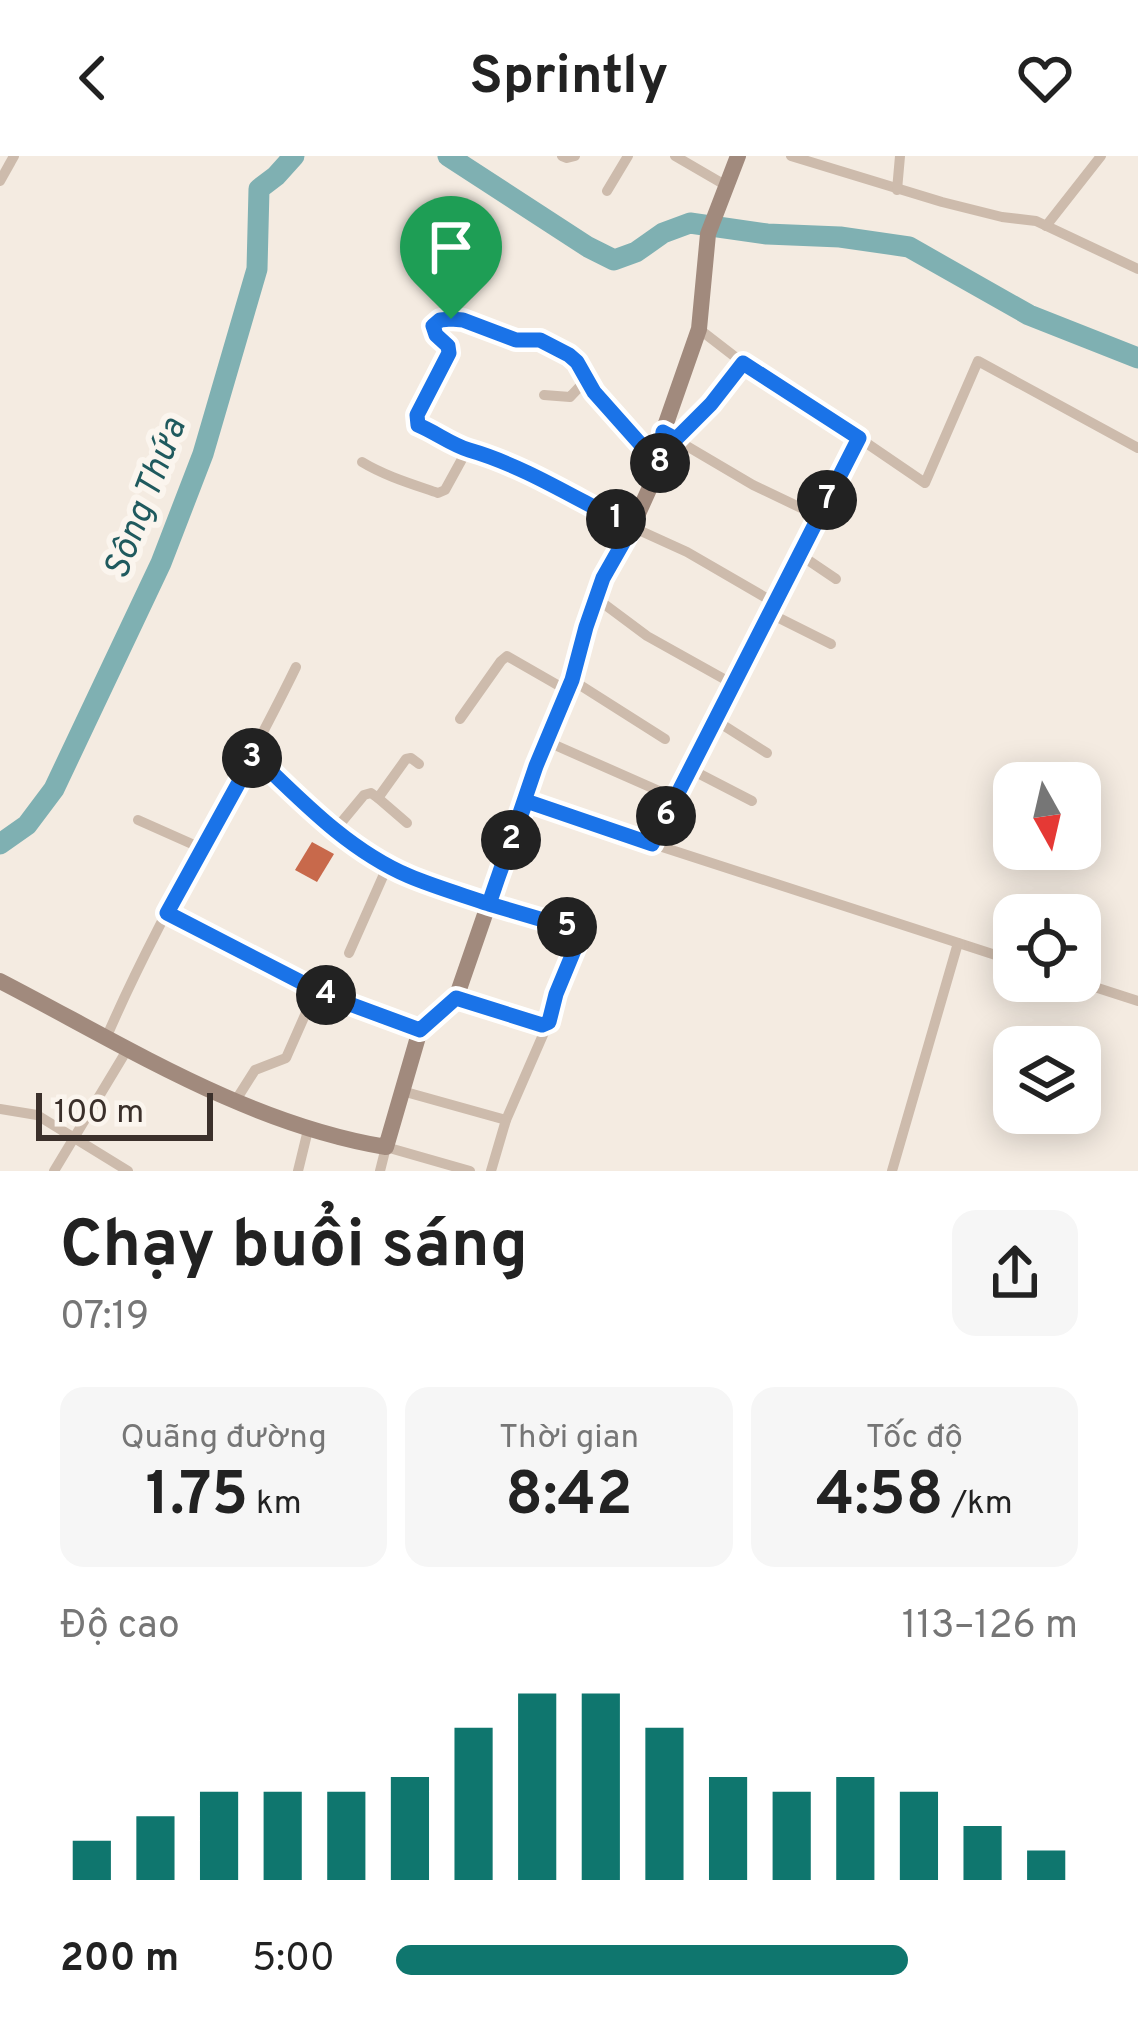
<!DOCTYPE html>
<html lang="vi">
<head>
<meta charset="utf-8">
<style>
  body { margin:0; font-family:Overpass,sans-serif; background:#f6f6f6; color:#222; height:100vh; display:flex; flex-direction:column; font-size:45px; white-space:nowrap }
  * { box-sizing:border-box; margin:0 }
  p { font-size:39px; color:#767676 }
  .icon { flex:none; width:66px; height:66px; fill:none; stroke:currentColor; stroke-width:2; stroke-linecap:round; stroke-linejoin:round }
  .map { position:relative; height:1015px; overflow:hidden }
  .panel { display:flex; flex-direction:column; background:#fff; flex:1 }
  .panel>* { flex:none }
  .needle { width:78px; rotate:172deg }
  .controls { position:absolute; left:993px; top:606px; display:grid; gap:24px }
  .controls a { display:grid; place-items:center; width:108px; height:108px; border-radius:24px; background:#fff; box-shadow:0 6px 30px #0003; font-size:60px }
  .scale { position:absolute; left:36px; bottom:30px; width:177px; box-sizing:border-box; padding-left:12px; border:6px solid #3b302b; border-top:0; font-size:33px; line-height:42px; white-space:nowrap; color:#3b302b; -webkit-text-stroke:9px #fbf5ee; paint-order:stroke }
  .pin { position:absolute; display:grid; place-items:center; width:102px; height:102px; color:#fff; margin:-123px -51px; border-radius:50% 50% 50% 0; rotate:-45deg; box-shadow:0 0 12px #0007 }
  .pin .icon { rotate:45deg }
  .km { position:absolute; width:60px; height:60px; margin:-30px; border-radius:50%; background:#222; color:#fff; font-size:33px; line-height:60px; text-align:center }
  .round { display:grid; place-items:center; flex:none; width:126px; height:126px; border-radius:24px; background:#f6f6f6 }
  .summary { display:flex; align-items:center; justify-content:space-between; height:204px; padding:0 60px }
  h1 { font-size:66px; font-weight:700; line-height:90px }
  .figures { display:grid; grid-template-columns:repeat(3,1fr); gap:18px; height:204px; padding:12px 60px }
  .figures div { display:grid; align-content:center; border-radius:24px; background:#f6f6f6; text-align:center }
  .figures b { font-size:60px; font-weight:700 }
  .figures small { font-size:33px; font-weight:400 }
  .figures p { font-size:33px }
  .chart { height:336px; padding:24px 60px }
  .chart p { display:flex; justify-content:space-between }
  .chart svg { width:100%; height:216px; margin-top:12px; stroke:#0f766e; stroke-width:6 }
  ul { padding:0 60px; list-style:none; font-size:39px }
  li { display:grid; grid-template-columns:192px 144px 1fr; align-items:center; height:90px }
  li i { height:30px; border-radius:15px; background:#0f766e }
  header { display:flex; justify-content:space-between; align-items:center; height:156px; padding:0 60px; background:#fff; font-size:54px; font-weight:700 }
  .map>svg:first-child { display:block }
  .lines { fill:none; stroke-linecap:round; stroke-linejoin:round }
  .river { stroke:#7fb0b2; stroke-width:21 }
  .building { fill:#c8694b }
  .street { stroke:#cdbbac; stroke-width:10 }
  .secondary { stroke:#a18a7d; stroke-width:16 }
  .route-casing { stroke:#fff; stroke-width:24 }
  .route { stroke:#1a73e8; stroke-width:15 }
  .labels { text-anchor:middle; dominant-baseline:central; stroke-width:12; stroke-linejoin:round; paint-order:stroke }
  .water-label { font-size:36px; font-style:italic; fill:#1f5a5e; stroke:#fbf5ee }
</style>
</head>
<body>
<header><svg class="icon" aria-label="back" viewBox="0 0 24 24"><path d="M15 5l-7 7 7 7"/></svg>Sprintly<svg class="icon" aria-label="heart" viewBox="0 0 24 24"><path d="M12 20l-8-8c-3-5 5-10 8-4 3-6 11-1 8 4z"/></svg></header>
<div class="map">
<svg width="1138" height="1015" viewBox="0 0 1138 1015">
  <rect width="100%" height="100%" fill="#f4ebe1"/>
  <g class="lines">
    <g class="river">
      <path d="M 448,0 L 588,91 L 614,104 L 636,96 L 663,77 L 690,67 L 767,78 L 840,81 L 909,91 L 1029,159 L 1138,202"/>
      <path d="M 0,688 L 27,669 L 54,633 L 161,407 L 203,298 L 257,113 L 259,33 L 276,20 L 294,0"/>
    </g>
  </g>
  <path class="building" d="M 312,686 L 334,698 L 317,726 L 295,714 Z"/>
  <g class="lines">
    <g class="street">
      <path d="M 562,0 L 567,2 L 575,0"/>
      <path d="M 675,0 L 725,29"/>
      <path d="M 791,0 L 942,46 L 1002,61 L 1036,65 L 1138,113"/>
      <path d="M 0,25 L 14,0"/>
      <path d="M 897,34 L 900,0"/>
      <path d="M 607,35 L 628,0"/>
      <path d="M 1046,70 L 1101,0"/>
      <path d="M 544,239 L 570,241 L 586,224"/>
      <path d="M 663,276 L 753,329 L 818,360"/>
      <path d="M 859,282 L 925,327 L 978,205 L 1138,292"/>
      <path d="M 676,283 L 711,248 L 743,207"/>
      <path d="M 362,306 C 385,320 412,328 438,337 L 445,334 L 467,294"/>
      <path d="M 660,309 L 594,236 L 577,206 L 569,199 L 540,184 L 516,184 L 463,165 L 440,164 L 433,169 C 432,183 447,184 449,197 L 417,259 L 418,269 L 467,294 L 481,296 L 504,306 L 632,371 L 687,396 L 775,447"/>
      <path d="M 799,398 L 836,423"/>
      <path d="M 596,442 L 647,480 L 733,528"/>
      <path d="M 769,457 L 831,488"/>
      <path d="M 572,524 L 665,583"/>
      <path d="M 460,563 L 501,505 L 507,500 L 568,535"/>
      <path d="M 715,564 L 767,597"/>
      <path d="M 548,586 L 675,642"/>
      <path d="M 253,599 C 302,645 350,697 414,722 C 445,734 478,745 510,754 C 533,761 560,765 579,778 L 548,867 C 519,871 484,851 456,842"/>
      <path d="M 690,613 L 752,645"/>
      <path d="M 378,642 L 407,667"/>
      <path d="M 526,645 L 653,688 L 859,282 L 743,207 L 699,173"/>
      <path d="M 138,664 L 201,692"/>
      <path d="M 335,674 L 364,639 L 371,637 L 378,642 L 406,603 L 411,602 L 419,608"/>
      <path d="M 653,688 L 1014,805"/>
      <path d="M 167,757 L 329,840 L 420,874"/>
      <path d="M 349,797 L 388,709"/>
      <path d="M 1076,825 L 1138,845"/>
      <path d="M 107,880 C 162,753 236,635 296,511"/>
      <path d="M 402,935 L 506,964"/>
      <path d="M 236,944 L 255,914 L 286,902 L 316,834"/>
      <path d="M 0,953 L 37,959 L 128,1015"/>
      <path d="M 54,1015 L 127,894"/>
      <path d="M 298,1015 L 308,974"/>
      <path d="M 380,1015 L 386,991 L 470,1015"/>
      <path d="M 491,1015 L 506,964 L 549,865"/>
      <path d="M 892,1015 L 958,787"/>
    </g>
    <path class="secondary" d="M 0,825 C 124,889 247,968 386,991 L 420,874 L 456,842 L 536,611 L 572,524 L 586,471 L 603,422 L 632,371 L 660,309 L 663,276 L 699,173 L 708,78 L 738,0"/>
  </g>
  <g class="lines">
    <g class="route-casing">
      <path id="route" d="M 451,163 L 440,164 L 433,170 L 436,179 L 448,190 L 449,197 L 417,259 L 418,269 C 435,276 452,289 469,294 C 525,310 579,345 632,371 L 603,422 L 586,471 L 572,524 L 536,610 L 489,748 C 463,739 435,731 409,720 C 348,694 301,644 254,599 L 167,757 L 328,840 L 420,874 L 456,842 L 542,869 L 549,866 L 556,838 L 580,780 L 578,776 L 567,771 L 489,748 C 500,713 514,680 526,645 L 652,688 L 859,282 L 743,207 L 711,248 L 676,283 L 663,276 L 659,309 L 594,236 L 577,206 L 569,199 L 540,184 L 516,184 L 463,164 L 451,163"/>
    </g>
    <use href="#route" class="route"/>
  </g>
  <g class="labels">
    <g class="water-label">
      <text transform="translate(147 343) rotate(-69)">Sông Thứa</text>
    </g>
  </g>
</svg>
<div class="controls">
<a><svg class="needle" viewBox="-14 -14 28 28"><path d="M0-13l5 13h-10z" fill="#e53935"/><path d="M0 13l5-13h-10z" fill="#767676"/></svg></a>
<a><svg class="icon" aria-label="locate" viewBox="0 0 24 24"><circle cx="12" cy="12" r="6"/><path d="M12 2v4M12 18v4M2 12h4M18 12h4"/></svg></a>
<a><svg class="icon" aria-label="layers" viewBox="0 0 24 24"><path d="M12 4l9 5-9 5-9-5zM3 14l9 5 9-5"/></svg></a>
</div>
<div class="scale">100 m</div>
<div class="pin" style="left:451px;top:163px;background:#1e9e55"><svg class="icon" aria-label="arrive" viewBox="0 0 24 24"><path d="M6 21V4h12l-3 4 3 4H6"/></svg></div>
<b class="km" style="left:616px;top:363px">1</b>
<b class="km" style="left:511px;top:684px">2</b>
<b class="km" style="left:252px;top:602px">3</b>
<b class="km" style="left:326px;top:839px">4</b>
<b class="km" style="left:567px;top:771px">5</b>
<b class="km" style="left:666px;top:660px">6</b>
<b class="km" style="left:827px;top:344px">7</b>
<b class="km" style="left:660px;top:307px">8</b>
</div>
<section class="panel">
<div class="summary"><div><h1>Chạy buổi sáng</h1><p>07:19</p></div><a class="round"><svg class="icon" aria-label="share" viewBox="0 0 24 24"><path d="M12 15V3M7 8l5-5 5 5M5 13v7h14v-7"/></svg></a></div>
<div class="figures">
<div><p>Quãng đường</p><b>1.75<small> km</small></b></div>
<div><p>Thời gian</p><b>8:42</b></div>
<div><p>Tốc độ</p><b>4:58<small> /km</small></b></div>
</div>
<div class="chart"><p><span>Độ cao</span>113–126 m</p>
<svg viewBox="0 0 160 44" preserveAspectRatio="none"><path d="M5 44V36M15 44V31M25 44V26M35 44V26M45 44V26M55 44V23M65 44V13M75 44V6M85 44V6M95 44V13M105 44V23M115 44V26M125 44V23M135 44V26M145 44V33M155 44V38"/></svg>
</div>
<ul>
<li><b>200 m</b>5:00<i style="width:75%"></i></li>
</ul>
</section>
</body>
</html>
